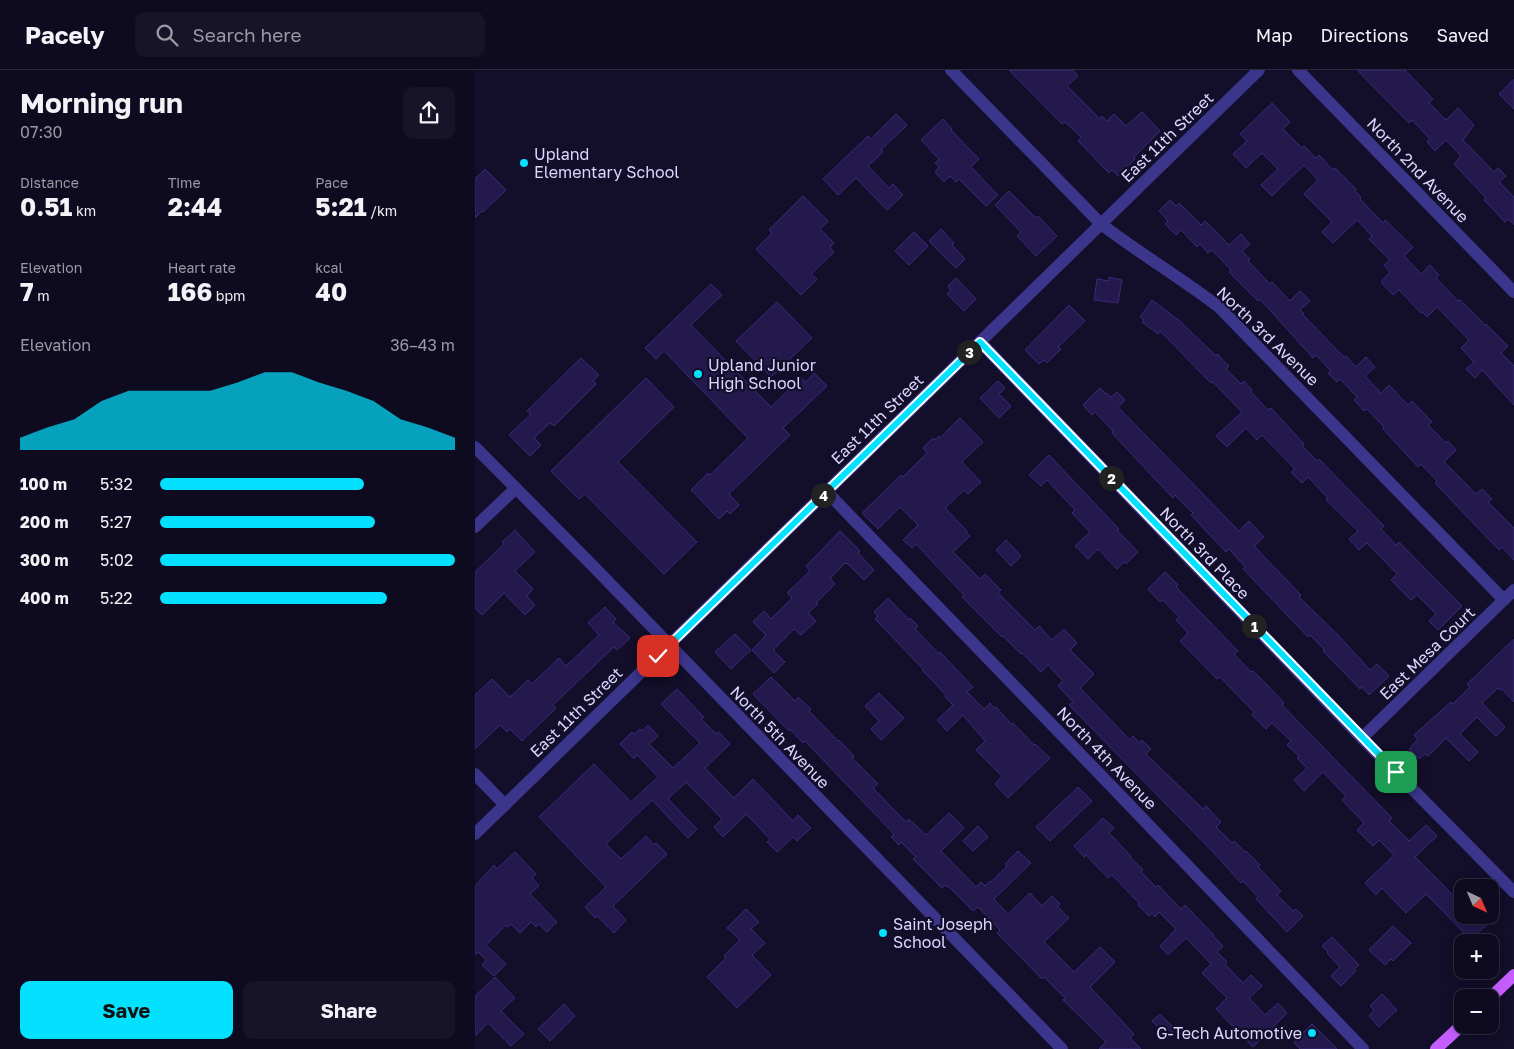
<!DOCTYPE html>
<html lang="en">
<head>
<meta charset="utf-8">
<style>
  body { margin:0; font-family:"Golos Text",sans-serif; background:#171328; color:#f1f3f6; height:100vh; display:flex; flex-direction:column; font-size:19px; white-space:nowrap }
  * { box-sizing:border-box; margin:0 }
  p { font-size:16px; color:#9b9aa4 }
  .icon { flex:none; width:28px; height:28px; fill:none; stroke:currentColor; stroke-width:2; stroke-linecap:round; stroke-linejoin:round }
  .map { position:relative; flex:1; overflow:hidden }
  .drawer { display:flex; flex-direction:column; background:#0e0a1f; width:475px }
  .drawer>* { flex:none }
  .needle { width:32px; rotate:136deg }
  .controls { position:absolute; left:979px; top:809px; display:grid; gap:10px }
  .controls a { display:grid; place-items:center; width:45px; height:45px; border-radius:10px; background:#0e0a1f; box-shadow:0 2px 12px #0003,0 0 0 1px #2e2b3d; font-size:25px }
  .pin { position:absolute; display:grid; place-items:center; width:42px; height:42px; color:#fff; margin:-21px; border-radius:10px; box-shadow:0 2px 8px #0006 }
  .km { position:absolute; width:25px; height:25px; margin:-12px; border-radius:50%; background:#222; color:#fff; font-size:14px; line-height:25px; text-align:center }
  .round { display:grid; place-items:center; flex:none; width:52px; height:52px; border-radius:10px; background:#171328 }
  .head { display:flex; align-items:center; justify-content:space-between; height:85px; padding:0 20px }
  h1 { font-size:28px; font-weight:700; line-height:38px }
  .metrics { display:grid; grid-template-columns:repeat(3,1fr); gap:8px; height:85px; padding:5px 20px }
  .metrics div { display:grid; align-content:center }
  .metrics b { font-size:25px; font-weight:700 }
  .metrics small { font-size:14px; font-weight:400 }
  .metrics p { font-size:14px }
  .chart { height:140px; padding:10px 20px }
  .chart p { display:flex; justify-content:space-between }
  .chart svg { width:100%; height:90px; margin-top:5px; fill:#03e1ff; opacity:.7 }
  .button { display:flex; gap:10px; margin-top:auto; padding:10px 20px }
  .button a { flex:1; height:58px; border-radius:10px; background:#03e1ff; color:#111; font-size:20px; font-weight:700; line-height:58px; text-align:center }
  .button a+a { background:#171328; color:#f1f3f6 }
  ul { padding:0 20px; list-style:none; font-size:16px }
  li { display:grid; grid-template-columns:80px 60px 1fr; align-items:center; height:38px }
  li i { height:12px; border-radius:6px; background:#03e1ff }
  header { display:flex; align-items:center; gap:30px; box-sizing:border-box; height:70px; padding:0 25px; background:#0e0a1f; border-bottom:1px solid #2e2b3d }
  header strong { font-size:24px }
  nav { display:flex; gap:28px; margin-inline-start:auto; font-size:18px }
  .search { width:350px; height:45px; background:#171328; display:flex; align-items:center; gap:12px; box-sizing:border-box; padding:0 18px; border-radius:10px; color:#9b9aa4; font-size:19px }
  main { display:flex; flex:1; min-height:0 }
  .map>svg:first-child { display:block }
  .building { fill:#24194c; stroke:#3b297a }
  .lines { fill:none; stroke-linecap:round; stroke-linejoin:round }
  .minor { stroke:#3b368c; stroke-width:12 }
  .major { stroke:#c65eff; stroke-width:12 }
  .route-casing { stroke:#fff; stroke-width:10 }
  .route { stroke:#03e1ff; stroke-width:6 }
  .poi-dot { fill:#03e1ff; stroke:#130e29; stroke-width:2 }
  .labels { text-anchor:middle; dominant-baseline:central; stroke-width:4.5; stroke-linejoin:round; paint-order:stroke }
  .street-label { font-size:16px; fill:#dcd7ff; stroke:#130e29 }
  .poi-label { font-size:16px; fill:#dcd7ff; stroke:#130e29; text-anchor:start }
</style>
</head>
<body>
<header>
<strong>Pacely</strong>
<div class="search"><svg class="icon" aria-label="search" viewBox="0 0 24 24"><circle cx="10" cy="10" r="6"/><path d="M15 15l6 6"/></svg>Search here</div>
<nav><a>Map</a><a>Directions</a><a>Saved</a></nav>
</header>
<main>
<section class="drawer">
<div class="head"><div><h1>Morning run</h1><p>07:30</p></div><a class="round"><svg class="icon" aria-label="share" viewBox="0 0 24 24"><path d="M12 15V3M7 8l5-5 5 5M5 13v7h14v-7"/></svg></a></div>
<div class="metrics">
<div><p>Distance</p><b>0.51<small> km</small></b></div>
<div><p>Time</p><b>2:44</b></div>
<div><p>Pace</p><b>5:21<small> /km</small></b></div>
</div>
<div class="metrics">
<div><p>Elevation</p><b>7<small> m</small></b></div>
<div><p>Heart rate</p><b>166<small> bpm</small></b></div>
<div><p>kcal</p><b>40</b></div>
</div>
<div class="chart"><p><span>Elevation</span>36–43 m</p>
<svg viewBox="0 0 160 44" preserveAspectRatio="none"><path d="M0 44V38L10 33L20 29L30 20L40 15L50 15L60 15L70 15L80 11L90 6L100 6L110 11L120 15L130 20L140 29L150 33L160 38V44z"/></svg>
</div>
<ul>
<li><b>100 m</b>5:32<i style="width:69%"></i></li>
<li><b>200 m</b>5:27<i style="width:73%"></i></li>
<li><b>300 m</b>5:02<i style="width:100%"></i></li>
<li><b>400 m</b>5:22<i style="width:77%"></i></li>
</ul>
<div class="button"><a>Save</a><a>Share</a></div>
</section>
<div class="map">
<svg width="1039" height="979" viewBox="0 0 1039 979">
  <rect width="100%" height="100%" fill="#130e29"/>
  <g class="building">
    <path d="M 534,0 L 598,0 L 603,6 L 592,16 L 625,49 L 627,46 L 632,51 L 639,44 L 651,56 L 667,42 L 685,61 L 659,87 L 660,89 L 643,106 L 637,100 L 634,103 L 603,71 L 606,67 L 590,52 L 587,54 Z"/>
    <path d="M 882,0 L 930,0 L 958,29 L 954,33 L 971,50 L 983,38 L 999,55 L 988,70 L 1019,102 L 1023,98 L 1031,106 L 1024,112 L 1039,127 L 1039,155 L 1033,149 L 1030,152 L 1009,130 L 1011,128 L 979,94 L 986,86 L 971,70 L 960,81 L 952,72 L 955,69 L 937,50 L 934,53 Z"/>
    <path d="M 1039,9 L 1039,39 L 1024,24 Z"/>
    <path d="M 797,33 L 815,52 L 808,59 L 827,78 L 829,76 L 841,88 L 844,85 L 858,100 L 860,98 L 881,119 L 880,121 L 886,127 L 885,129 L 908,153 L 910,150 L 938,177 L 929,186 L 946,204 L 955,195 L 964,205 L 961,208 L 983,231 L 985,230 L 1010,255 L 1011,254 L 1033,276 L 1026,283 L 1039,296 L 1039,335 L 1007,300 L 1000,308 L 991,299 L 999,292 L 986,278 L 994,270 L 962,237 L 952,247 L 947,242 L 946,243 L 924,220 L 918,225 L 906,212 L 915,202 L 909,195 L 915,190 L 894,169 L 897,166 L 882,150 L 858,173 L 847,162 L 857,152 L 829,124 L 843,110 L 829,95 L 797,126 L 786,115 L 803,99 L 787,83 L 771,98 L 758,84 L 772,71 L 765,64 Z"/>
    <path d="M 421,44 L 432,55 L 406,80 L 408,82 L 393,96 L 414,118 L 418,114 L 428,125 L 412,140 L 381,108 L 363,125 L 348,109 L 393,66 L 396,69 Z"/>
    <path d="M 468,49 L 477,59 L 476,60 L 504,89 L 496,97 L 523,125 L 511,136 L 484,109 L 481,112 L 475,106 L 469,112 L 460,102 L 464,97 L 460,93 L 464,89 L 446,70 Z"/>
    <path d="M 10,99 L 31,120 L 8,142 L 7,141 L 0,148 L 0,109 Z"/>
    <path d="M 534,121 L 561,148 L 563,146 L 582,166 L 561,186 L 542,166 L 546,162 L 520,135 Z"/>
    <path d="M 328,126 L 353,151 L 345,159 L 359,173 L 355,177 L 359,182 L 336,204 L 342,209 L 326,225 L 281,179 L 297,163 L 294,160 Z"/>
    <path d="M 695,130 L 701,136 L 704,133 L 726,155 L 730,151 L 754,175 L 766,164 L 775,174 L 767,181 L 775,189 L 773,191 L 795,214 L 797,212 L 815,231 L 825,221 L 835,231 L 825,240 L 829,244 L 828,245 L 869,287 L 871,286 L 881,297 L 891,287 L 900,297 L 890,306 L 906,323 L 914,315 L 933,335 L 937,331 L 957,352 L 953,355 L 971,373 L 973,371 L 981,380 L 969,392 L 1001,424 L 1007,419 L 1017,429 L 1013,432 L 1039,458 L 1039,490 L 1027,477 L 1024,480 L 960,413 L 962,411 L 946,394 L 943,397 L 908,359 L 909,357 L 892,339 L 889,341 L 879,330 L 882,327 L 865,309 L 862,312 L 853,303 L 856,301 L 841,285 L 838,288 L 785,229 L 783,231 L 754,202 L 756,200 L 737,180 L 733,183 L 725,174 L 722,177 L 706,160 L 701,165 L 690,154 L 693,151 L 684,141 Z"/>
    <path d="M 466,159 L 479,173 L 477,175 L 490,189 L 481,198 L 454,171 Z"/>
    <path d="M 439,162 L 453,176 L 434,195 L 420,181 Z"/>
    <path d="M 634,207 L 647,210 L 643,233 L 619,230 L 622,209 L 634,211 Z"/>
    <path d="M 481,208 L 501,229 L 489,241 L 472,224 L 476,220 L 473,216 Z"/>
    <path d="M 236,214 L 247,225 L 216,255 L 296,337 L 326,308 L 331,312 L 339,303 L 352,316 L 308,358 L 315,365 L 254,424 L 264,435 L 255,444 L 252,441 L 244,449 L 216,420 L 233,403 L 235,405 L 273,368 L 189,281 L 181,289 L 170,278 Z"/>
    <path d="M 677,230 L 706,252 L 741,286 L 742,284 L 754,296 L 751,299 L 766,314 L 769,311 L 777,320 L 776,322 L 793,340 L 796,338 L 829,374 L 827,376 L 842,391 L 844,389 L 909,456 L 906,459 L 921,475 L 924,472 L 987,536 L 963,560 L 954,551 L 961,544 L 942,525 L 936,530 L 916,510 L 922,504 L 892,473 L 884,480 L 874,469 L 883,461 L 851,430 L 853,428 L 833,407 L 827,413 L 816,402 L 820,399 L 787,365 L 782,370 L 771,358 L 752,377 L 741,366 L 767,342 L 738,312 L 736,313 L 685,261 L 683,264 L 667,252 L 669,250 L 665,247 Z"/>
    <path d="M 302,232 L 337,268 L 296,307 L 261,271 Z"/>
    <path d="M 594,235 L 610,251 L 583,277 L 586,279 L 572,293 L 569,290 L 564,294 L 550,280 Z"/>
    <path d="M 106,288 L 124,305 L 118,311 L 121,314 L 79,356 L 75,353 L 59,368 L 66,375 L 55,386 L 34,365 L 56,344 L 52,341 Z"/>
    <path d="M 171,308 L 199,337 L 143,392 L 222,472 L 189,504 L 110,424 L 104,429 L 76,401 Z"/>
    <path d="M 523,311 L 530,318 L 524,324 L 536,336 L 524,348 L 505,328 Z"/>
    <path d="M 625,318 L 631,324 L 632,323 L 636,327 L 642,322 L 650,330 L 643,337 L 764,461 L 774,451 L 789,467 L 779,476 L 826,525 L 824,527 L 864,566 L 895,600 L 902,594 L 914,606 L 894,625 L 887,617 L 885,619 L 848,581 L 850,580 L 835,565 L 833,567 L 813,546 L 768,499 L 770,497 L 754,479 L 751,482 L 716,445 L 718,443 L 700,425 L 698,428 L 680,409 L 637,363 L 638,361 L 620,342 L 617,345 L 608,335 Z"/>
    <path d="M 485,348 L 508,372 L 487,392 L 506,412 L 493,424 L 489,420 L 470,438 L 492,461 L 491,462 L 495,466 L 478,482 L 505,509 L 510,504 L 526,520 L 523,523 L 560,560 L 564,556 L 577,570 L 589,559 L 602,573 L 595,580 L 619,604 L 605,618 L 655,670 L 658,666 L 665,673 L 667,670 L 676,679 L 671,684 L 728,739 L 731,736 L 746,752 L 741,757 L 757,773 L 759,771 L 770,782 L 771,781 L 785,795 L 783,797 L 806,821 L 802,825 L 818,841 L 821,839 L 828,846 L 812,862 L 781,829 L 783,827 L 768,811 L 766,813 L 740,784 L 594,635 L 598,632 L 583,616 L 588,611 L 573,595 L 566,602 L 547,583 L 546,584 L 528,566 L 527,567 L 487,527 L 489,525 L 441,474 L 437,478 L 428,470 L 443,455 L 425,437 L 403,459 L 387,443 L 426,405 L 428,407 L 452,383 L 448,378 L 458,368 L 460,370 L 464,366 L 465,368 Z"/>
    <path d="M 574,385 L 644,459 L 642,460 L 663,482 L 651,494 L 649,492 L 642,499 L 623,479 L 613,489 L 600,476 L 615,462 L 597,443 L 600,440 L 572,410 L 566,416 L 554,405 Z"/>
    <path d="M 40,460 L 60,482 L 40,501 L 58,519 L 52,526 L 60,535 L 50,545 L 29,523 L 7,545 L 0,538 L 0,502 L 29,474 L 27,472 Z"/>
    <path d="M 365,461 L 385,481 L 383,483 L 399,500 L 389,510 L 372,493 L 371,494 L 370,493 L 355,508 L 360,514 L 341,533 L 343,534 L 333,543 L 341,551 L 326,565 L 319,559 L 299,579 L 299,581 L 310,592 L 299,603 L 277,580 L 291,565 L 278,552 L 289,541 L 296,549 L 317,528 L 312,523 L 335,501 L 331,496 Z"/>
    <path d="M 531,470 L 546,486 L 536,496 L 521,480 Z"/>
    <path d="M 690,502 L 703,515 L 701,517 L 763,581 L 759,584 L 776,602 L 778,601 L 796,619 L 809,633 L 807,635 L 917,748 L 914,751 L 934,771 L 951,755 L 962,766 L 940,787 L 978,825 L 981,822 L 988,829 L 988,845 L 1022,845 L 996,870 L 951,824 L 931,843 L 907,818 L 901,825 L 890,813 L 919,785 L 904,770 L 898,776 L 882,760 L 889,753 L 867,730 L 871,726 L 848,702 L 829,721 L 819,710 L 832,698 L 822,688 L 824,686 L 812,675 L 816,671 L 797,653 L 791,659 L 777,645 L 779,642 L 745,607 L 742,609 L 705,571 L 713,563 L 701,550 L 704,547 L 688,530 L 685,532 L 673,519 Z"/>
    <path d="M 413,528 L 434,550 L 435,548 L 443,556 L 440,559 L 464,584 L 465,582 L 498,617 L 492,622 L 509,639 L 515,633 L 519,638 L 521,637 L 536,654 L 538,653 L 559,675 L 560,674 L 575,688 L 533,728 L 520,714 L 527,706 L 501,680 L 510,671 L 488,645 L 472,661 L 462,650 L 478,635 L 470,627 L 471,625 L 447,600 L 448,599 L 400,549 L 403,546 L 399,542 Z"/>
    <path d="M 130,537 L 141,549 L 138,552 L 155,568 L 142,580 L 139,577 L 78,635 L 81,638 L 47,671 L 35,659 L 32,662 L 25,655 L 0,679 L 0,625 L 17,609 L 35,627 L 53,610 L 57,614 L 84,588 L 91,596 L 124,565 L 113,553 Z"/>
    <path d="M 260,564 L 276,580 L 256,599 L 240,582 Z"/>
    <path d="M 1039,569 L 1039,632 L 1027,619 L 1026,620 L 1023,618 L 1007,633 L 1030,657 L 1021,666 L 1002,647 L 985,664 L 1003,682 L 994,691 L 971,668 L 953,686 L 950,684 L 944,689 L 934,679 L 943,669 L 939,665 L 976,632 L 978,634 L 995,617 L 992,614 Z"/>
    <path d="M 296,607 L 320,631 L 323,627 L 336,639 L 334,641 L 363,671 L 364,670 L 379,686 L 377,688 L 403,714 L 398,718 L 431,752 L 434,749 L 451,765 L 474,743 L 489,758 L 466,781 L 501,817 L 506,812 L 510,816 L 515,811 L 516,812 L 532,796 L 530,794 L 543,781 L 556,793 L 519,829 L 533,844 L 555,823 L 567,836 L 577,826 L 585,834 L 582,836 L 594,848 L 569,872 L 599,902 L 625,877 L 640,892 L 615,917 L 659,964 L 655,968 L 666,979 L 624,979 L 631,972 L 588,930 L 590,928 L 569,907 L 567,909 L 522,863 L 525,860 L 503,837 L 498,841 L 473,816 L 472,817 L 470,815 L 467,818 L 438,789 L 441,787 L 426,772 L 424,775 L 416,767 L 419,764 L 330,671 L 328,673 L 315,659 L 314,661 L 278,624 Z"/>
    <path d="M 202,619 L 229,647 L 226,649 L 241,664 L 244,662 L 255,674 L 230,698 L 259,728 L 278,709 L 318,751 L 323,745 L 336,758 L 322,771 L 318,767 L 302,782 L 292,772 L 295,769 L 271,744 L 248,767 L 239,757 L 247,749 L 211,712 L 193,729 L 222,759 L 213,768 L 177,730 L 131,774 L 146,789 L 171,766 L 179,775 L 181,773 L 192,784 L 138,836 L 151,850 L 139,863 L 122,846 L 120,848 L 110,837 L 131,817 L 64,747 L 119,694 L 156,732 L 183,707 L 162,685 L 159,689 L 145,674 L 157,662 L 159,664 L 165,659 L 167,661 L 173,655 L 183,666 L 174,674 L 198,698 L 225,673 L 186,634 Z"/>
    <path d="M 404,623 L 429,648 L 406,670 L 396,659 L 404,651 L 390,636 Z"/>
    <path d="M 603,717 L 617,731 L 575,771 L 561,757 Z"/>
    <path d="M 628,748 L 639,758 L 634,763 L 656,786 L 655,787 L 668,800 L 666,802 L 681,817 L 683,815 L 706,839 L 710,835 L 739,865 L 738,866 L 748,876 L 742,882 L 752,892 L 750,894 L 768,913 L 776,905 L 787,916 L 774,928 L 790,945 L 803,933 L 812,943 L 778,977 L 741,939 L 752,928 L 727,903 L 736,894 L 711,868 L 693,885 L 685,876 L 701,859 L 684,842 L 680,847 L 677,843 L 674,846 L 663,835 L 664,833 L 637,805 L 633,808 L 611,785 L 609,787 L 599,776 Z"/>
    <path d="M 503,756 L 513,767 L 498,781 L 488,771 Z"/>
    <path d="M 40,782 L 61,804 L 57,808 L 64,816 L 55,824 L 82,852 L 72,862 L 64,854 L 61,857 L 56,852 L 45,863 L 36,854 L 33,857 L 31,855 L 11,875 L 31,894 L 19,906 L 7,895 L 11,890 L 3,882 L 0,885 L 0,816 L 19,795 L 22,799 Z"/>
    <path d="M 271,839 L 284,852 L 276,859 L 290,873 L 277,885 L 296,905 L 262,938 L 232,907 L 251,888 L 249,886 L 265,870 L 252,858 Z"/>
    <path d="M 918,856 L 936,873 L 918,891 L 916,889 L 910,895 L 894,880 Z"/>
    <path d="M 857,867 L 884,895 L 879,899 L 881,901 L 866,916 L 856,906 L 865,897 L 852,883 L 853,882 L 847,876 Z"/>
    <path d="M 20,907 L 40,928 L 26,941 L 49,964 L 36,976 L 13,953 L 0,966 L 0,926 Z"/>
    <path d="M 907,924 L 922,940 L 904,957 L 894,946 L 899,940 L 895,936 Z"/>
    <path d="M 89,934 L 100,946 L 75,971 L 63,959 Z"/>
    <path d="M 685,944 L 700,959 L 692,967 L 677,951 Z"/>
    <path d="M 837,954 L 862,979 L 825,979 L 819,972 Z"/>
  </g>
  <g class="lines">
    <g class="minor">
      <path d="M 476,0 L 626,154 C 664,183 706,208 744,237 L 1029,530"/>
      <path d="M 823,0 L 1039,222"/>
      <path d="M 505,272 L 887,668 L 1039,822"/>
      <path d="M 0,377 L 116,494 L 587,979"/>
      <path d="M 351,421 L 642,722 L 888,979"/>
      <path d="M 0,457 L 41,418"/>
      <path d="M 887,668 L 1039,520"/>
      <path d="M 0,704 L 30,735"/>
      <path d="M 0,764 L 784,0"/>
    </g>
    <g class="major">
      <path d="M 1015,928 L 1039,905"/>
      <path d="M 961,979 L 988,954"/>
    </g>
  </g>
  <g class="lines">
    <g class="route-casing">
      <path id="route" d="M 183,586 L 505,272 L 921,702"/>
    </g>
    <use href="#route" class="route"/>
  </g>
  <g class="poi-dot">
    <circle cx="49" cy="93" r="5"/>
    <circle cx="223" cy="304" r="5"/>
    <circle cx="408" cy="863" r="5"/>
    <circle cx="837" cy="963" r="5"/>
  </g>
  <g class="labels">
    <g class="street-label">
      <text transform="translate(692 67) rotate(-44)">East 11th Street</text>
      <text transform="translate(943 100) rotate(46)">North 2nd Avenue</text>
      <text transform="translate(793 266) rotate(44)">North 3rd Avenue</text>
      <text transform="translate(402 349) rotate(-44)">East 11th Street</text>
      <text transform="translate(730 483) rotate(46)">North 3rd Place</text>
      <text transform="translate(952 583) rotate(-44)">East Mesa Court</text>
      <text transform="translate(101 642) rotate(-44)">East 11th Street</text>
      <text transform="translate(305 667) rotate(46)">North 5th Avenue</text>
      <text transform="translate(632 688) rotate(46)">North 4th Avenue</text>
    </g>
    <g class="poi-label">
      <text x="59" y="84">Upland<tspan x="59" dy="18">Elementary School</tspan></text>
      <text x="233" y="295">Upland Junior<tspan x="233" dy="18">High School</tspan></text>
      <text x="418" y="854">Saint Joseph<tspan x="418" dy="18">School</tspan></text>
      <text x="827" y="963" text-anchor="end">G-Tech Automotive</text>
    </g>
  </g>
</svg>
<div class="controls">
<a><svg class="needle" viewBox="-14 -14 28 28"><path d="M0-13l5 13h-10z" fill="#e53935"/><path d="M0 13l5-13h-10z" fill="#9b9aa4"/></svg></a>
<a>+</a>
<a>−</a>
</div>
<div class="pin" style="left:921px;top:702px;background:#1e9e55"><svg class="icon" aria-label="arrive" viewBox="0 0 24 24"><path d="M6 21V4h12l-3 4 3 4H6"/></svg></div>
<div class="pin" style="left:183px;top:586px;background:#d93025"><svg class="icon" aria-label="check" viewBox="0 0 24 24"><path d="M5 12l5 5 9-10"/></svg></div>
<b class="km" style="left:779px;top:556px">1</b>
<b class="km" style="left:636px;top:408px">2</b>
<b class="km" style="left:494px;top:282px">3</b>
<b class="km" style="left:348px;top:425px">4</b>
</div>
</main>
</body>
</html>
